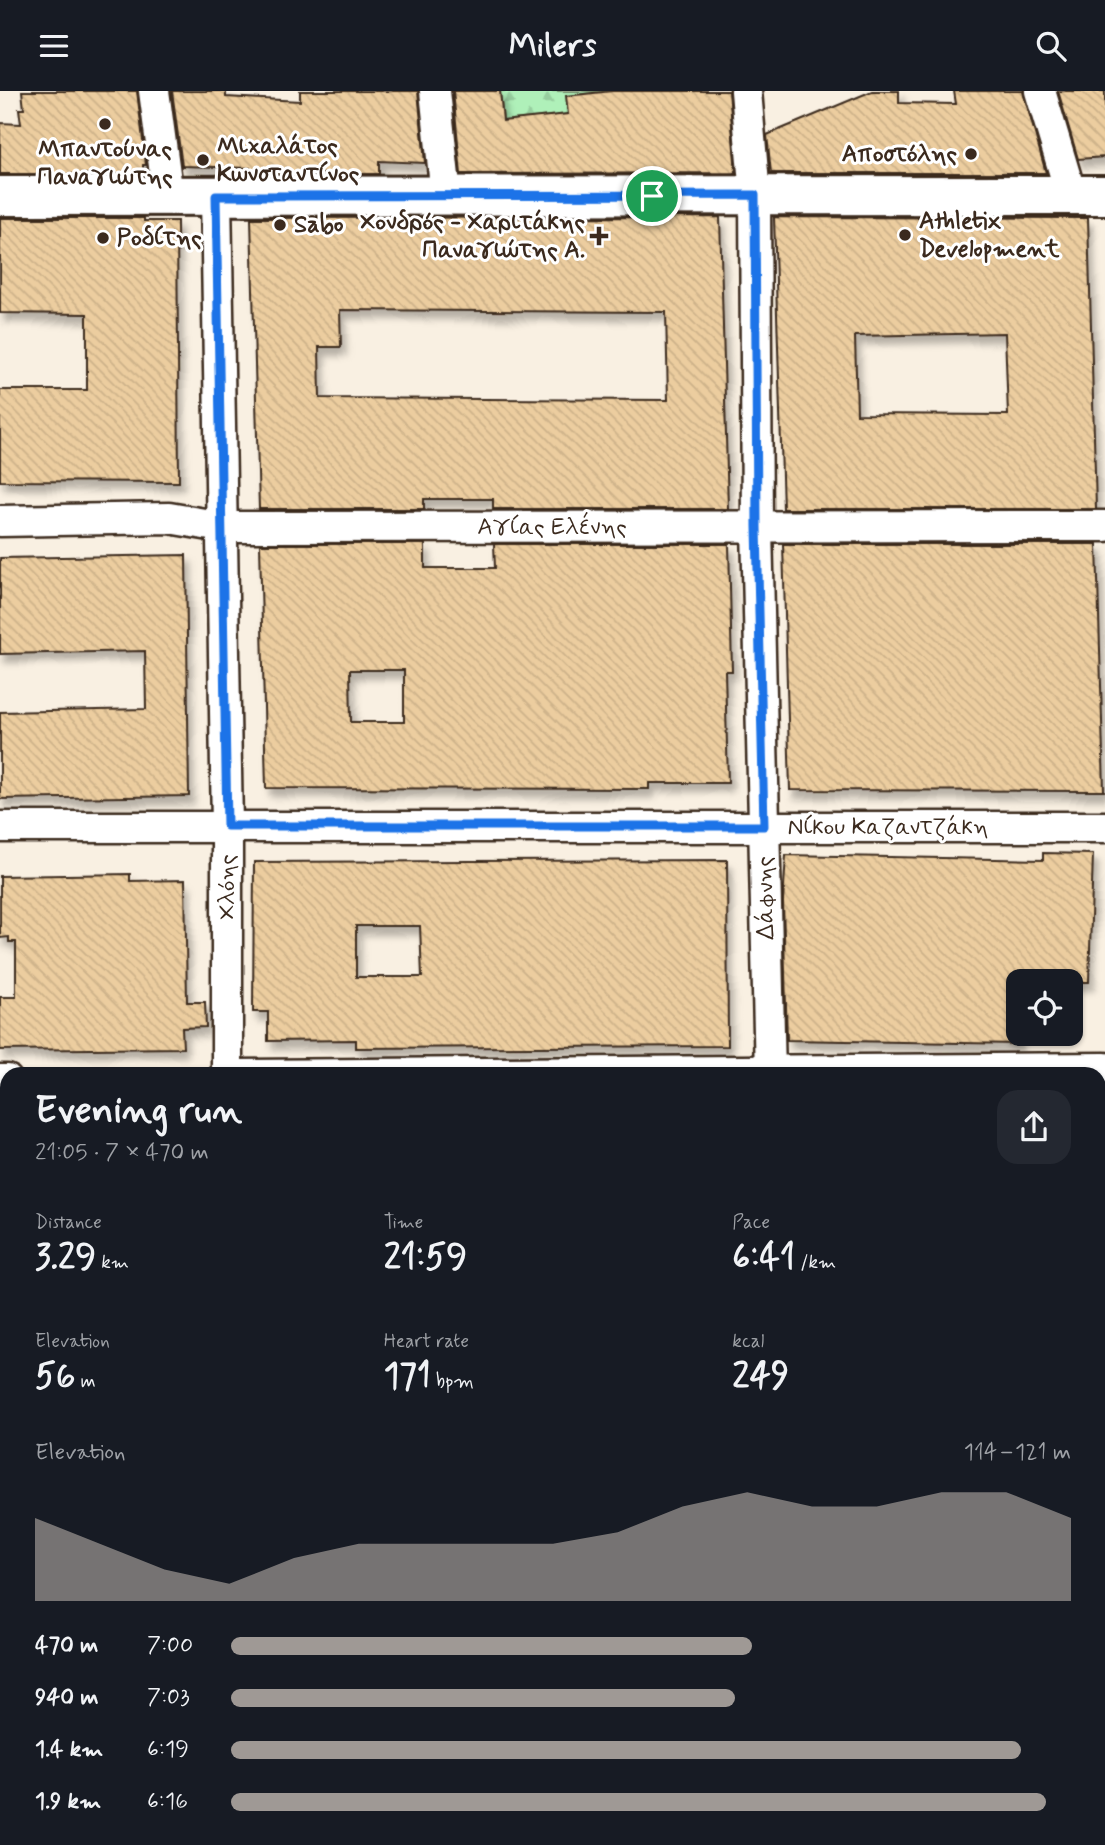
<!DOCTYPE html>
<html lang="en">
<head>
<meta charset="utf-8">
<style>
  body { margin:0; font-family:Mynerve,sans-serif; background:#242831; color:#f1f3f6; height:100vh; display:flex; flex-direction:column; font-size:26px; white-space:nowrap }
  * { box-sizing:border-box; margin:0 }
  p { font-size:23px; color:#9ea1a6 }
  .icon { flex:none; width:38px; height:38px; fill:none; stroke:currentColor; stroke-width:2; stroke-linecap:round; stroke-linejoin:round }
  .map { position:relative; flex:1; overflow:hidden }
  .drawer { position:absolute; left:0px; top:976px; width:1106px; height:779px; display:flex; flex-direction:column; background:#171b24; border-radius:21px 21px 0 0; box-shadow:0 2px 5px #0004 }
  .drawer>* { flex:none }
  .tools { position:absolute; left:1006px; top:878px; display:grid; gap:14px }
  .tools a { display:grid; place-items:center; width:77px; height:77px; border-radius:14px; background:#171b24; box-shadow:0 2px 5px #0004; font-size:35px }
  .pin { position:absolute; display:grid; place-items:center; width:60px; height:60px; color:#fff; margin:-30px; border:4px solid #fff; border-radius:50%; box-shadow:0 2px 7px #0007 }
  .round { display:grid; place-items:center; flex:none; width:74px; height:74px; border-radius:21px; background:#242831 }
  .overview { display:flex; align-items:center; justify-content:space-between; height:119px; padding:0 35px }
  h1 { font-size:38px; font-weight:700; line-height:52px }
  .metrics { display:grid; grid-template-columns:repeat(3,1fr); gap:10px; height:119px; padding:7px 35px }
  .metrics div { display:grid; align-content:center }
  .metrics b { font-size:35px; font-weight:700 }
  .metrics small { font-size:19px; font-weight:400 }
  .metrics p { font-size:19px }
  .chart { height:196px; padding:14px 35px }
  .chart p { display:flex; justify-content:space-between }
  .chart svg { width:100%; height:126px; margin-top:7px; fill:#9f9995; opacity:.7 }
  ul { padding:0 35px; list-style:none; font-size:23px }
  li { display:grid; grid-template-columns:112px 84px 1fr; align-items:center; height:52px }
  li i { height:18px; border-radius:9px; background:#9f9995 }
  header { display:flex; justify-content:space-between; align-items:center; height:91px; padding:0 35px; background:#171b24; font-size:32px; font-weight:700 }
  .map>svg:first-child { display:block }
  .forest { fill:url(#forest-firs); stroke:#758d6c; stroke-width:2 }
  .building { fill:url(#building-back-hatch); stroke:#3b2a1e; stroke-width:2; fill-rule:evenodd; filter:url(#shadow) }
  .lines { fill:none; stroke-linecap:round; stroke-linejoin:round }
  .street-casing { stroke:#3b2a1e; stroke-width:35 }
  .secondary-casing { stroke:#3b2a1e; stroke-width:44 }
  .street { stroke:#fff; stroke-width:30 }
  .secondary { stroke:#fff; stroke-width:38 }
  .route-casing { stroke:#fff; stroke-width:14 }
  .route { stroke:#1a73e8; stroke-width:9 }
  .poi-dot { fill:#3b2a1e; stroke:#fff; stroke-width:2.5 }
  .labels { text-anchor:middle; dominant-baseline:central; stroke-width:6; stroke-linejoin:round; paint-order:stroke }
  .poi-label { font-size:24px; font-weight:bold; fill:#3b2a1e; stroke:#fff; text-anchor:start }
  .street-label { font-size:24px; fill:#3b2a1e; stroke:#fff }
</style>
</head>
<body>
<header><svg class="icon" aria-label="menu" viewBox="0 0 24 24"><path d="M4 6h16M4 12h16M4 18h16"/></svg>Milers<svg class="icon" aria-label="search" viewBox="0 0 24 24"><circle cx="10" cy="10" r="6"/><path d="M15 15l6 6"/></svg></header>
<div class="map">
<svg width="1105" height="1754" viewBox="0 0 1105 1754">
  <defs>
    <pattern id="forest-firs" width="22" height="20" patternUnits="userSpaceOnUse" patternTransform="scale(1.75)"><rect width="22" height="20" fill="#aff0b9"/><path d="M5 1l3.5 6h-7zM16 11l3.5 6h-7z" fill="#97ce9f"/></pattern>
    <pattern id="building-back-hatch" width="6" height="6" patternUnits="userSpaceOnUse" patternTransform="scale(1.75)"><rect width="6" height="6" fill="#eccd9f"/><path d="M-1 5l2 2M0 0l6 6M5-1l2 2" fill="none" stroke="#cbb088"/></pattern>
    <filter id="shadow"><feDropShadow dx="4.5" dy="8" stdDeviation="3.5" flood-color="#0004"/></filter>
  </defs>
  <rect width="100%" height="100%" fill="#f9f0e2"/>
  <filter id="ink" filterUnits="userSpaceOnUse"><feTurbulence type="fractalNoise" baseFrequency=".0143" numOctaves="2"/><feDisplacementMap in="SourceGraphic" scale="14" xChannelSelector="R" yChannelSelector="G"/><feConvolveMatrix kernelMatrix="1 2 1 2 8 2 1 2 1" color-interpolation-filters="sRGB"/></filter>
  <g filter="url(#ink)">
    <path class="forest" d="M 500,0 L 612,0 L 567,5 L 568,23 L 503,30 Z"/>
    <g class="building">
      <path d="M 22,0 L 137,0 L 146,74 L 143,74 L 143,83 L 0,83 L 0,32 L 21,33 L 19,18 L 24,18 Z"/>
      <path d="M 172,0 L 226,0 L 226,6 L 300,10 L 300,0 L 418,0 L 425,72 L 379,70 L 379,83 L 250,83 L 250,77 L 182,75 Z"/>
      <path d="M 453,0 L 500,0 L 503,30 L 568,23 L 566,5 L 612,0 L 729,0 L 736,82 L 461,83 Z"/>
      <path d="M 872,0 L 899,0 L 899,12 L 956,13 L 954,0 L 1023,0 L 1046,82 L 771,82 L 767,44 Z"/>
      <path d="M 1058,0 L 1105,0 L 1105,66 L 1078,68 Z"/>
      <path d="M 720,126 L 728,418 L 493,418 L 493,408 L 424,408 L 424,418 L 259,418 L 251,127 ZM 340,219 L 666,221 L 668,309 L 320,307 L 319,256 L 341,256 Z"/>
      <path d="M 774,126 L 1088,127 L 1096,418 L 783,418 ZM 1005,242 L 1008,324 L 857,323 L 855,245 Z"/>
      <path d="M 0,127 L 144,127 L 144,130 L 177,130 L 179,391 L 0,390 L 0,299 L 87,299 L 87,223 L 0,222 Z"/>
      <path d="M 260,453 L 425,453 L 425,477 L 495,477 L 494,453 L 729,453 L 732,580 L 725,580 L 728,692 L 649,692 L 649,698 L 266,697 ZM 350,579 L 404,579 L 404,631 L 351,631 Z"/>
      <path d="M 783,453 L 1097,453 L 1104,700 L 790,699 Z"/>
      <path d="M 186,464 L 189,705 L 0,708 L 0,621 L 146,618 L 145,560 L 0,563 L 0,467 Z"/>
      <path d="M 1043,762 L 1093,763 L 1089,891 L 1018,891 L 1018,953 L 787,949 L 783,811 L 786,764 L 1043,769 Z"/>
      <path d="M 727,769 L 728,955 L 356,957 L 356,949 L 268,950 L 268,921 L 253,921 L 254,771 ZM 356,835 L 420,835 L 422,886 L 356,886 Z"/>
      <path d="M 130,783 L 130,790 L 185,789 L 187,911 L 205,911 L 206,936 L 182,937 L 183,957 L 0,959 L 0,906 L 16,906 L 16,851 L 9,851 L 9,846 L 0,847 L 0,785 Z"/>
    </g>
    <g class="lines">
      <g class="street-casing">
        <g id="street">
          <path d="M 154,0 L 168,105"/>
          <path d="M 435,0 L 446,105"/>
          <path d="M 746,0 L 755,105 L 757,436 L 770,984"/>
          <path d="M 1040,0 L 1071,104"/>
          <path d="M 216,105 L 227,735 L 227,984"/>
          <path d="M 0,430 L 169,427 L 222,436 L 1105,435"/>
          <path d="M 0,736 L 1105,736"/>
          <path d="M 239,984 L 1105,977"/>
          <path d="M 0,989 L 7,989"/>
          <path d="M 1099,1203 L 1105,1200"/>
          <path d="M 0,1310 L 7,1309"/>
          <path d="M 1099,1471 L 1105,1468"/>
          <path d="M 1099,1710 L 1105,1720"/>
          <path d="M 653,1748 L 657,1754"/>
          <path d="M 221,1754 L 221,1748"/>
        </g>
      </g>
      <g class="secondary-casing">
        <g id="secondary">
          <path d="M 0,105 L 1105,104"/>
          <path d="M 0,1506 L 7,1506"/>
          <path d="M 1099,1536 L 1105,1536"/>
          <path d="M 1084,1754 L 1093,1748"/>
        </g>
      </g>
      <use href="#street" class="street"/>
      <use href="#secondary" class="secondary"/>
    </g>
  </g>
  <g class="lines" filter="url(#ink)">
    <g class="route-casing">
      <path id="route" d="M 755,104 L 757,436 L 764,735 L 227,735 L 216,105 Z"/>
    </g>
    <use href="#route" class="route"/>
  </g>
  <g class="poi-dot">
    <circle cx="105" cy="33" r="7"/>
    <circle cx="971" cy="63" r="7"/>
    <circle cx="203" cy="69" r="7"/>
    <circle cx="280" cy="134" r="7"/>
    <circle cx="905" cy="144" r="7"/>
    <path d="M595.5 134.5h7v7h7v7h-7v7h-7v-7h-7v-7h7z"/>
    <circle cx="103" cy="147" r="7"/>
  </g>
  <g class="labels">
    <g class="poi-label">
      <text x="217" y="55">Μιχαλάτος<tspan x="217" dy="28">Κωνσταντίνος</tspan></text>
      <text x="105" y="58" text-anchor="middle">Μπαντούνας<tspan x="105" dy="28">Παναγιώτης</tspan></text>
      <text x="957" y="63" text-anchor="end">Αποστόλης</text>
      <text x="919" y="130">Athletix<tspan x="919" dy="28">Development</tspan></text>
      <text x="585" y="131" text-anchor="end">Χονδρός - Χαριτάκης<tspan x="585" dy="28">Παναγιώτης Α.</tspan></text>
      <text x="294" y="134">Sabo</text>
      <text x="117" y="147">Ροδίτης</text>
    </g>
    <g class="street-label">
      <text x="552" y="436">Αγίας Ελένης</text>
      <text x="888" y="736">Νίκου Καζαντζάκη</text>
      <text transform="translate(227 796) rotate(-90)">Χλόης</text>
      <text transform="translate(766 807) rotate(-91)">Δάφνης</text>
    </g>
  </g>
</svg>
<div class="tools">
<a><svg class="icon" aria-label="locate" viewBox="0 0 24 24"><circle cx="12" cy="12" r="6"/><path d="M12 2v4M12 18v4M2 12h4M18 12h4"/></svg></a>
</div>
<div class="pin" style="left:652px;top:105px;background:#1e9e55"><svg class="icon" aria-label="arrive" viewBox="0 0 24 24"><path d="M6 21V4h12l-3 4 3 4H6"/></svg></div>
<section class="drawer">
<div class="overview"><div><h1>Evening run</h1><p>21:05 · 7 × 470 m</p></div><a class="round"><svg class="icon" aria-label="share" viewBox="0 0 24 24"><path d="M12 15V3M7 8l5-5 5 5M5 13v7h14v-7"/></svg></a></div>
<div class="metrics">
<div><p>Distance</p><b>3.29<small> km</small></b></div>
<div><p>Time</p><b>21:59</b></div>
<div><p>Pace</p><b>6:41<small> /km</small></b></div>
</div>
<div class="metrics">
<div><p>Elevation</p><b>56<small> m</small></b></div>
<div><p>Heart rate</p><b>171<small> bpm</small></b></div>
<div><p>kcal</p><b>249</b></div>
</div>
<div class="chart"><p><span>Elevation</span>114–121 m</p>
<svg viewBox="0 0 160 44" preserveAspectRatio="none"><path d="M0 44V15L10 24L20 33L30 38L40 29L50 24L60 24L70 24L80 24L90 20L100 11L110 6L120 11L130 11L140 6L150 6L160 15V44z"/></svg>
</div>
<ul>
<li><b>470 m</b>7:00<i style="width:62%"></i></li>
<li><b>940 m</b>7:03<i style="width:60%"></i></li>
<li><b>1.4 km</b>6:19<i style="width:94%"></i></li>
<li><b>1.9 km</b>6:16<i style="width:97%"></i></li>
</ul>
</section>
</div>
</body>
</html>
